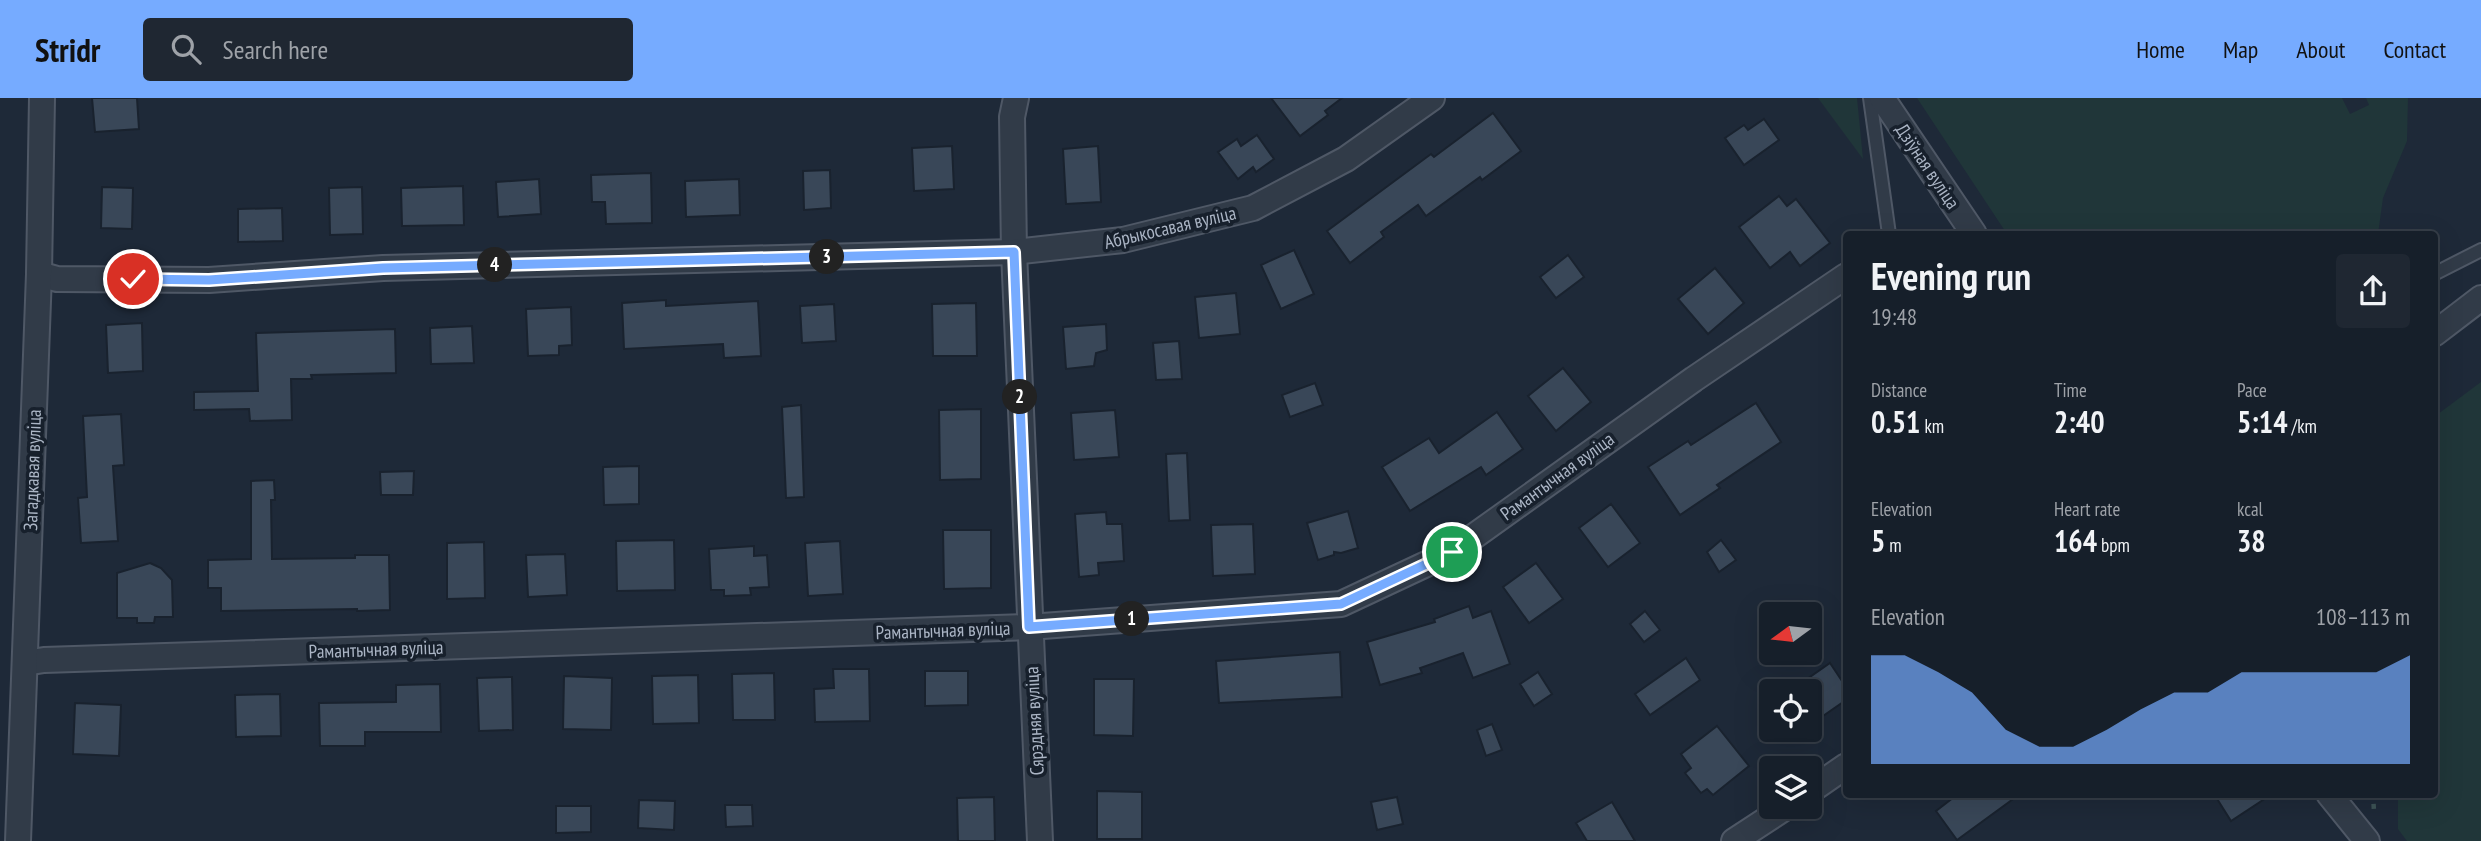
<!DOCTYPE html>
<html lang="en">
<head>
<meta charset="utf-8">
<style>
  body { margin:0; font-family:"PT Sans Narrow",sans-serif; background:#1f2732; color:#f1f3f6; height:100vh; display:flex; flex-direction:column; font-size:26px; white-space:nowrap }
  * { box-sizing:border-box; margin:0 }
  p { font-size:23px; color:#9ea2a8 }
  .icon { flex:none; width:38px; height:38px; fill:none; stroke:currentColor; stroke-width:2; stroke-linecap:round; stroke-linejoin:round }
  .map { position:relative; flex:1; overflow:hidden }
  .panel { position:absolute; left:1843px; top:133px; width:595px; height:567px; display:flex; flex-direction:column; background:#161f2a; border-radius:7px; box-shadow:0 7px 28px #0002,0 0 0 2px #353d47 }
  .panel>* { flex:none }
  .needle { width:46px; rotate:255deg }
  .controls { position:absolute; left:1759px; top:504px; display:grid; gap:14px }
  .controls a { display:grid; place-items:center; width:63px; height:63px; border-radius:7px; background:#161f2a; box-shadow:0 7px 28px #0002,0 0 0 2px #353d47; font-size:35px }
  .pin { position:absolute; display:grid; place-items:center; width:60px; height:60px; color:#fff; margin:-30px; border:4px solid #fff; border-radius:50%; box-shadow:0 2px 7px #0007 }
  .km { position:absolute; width:35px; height:35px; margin:-18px; border-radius:50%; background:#222; color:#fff; font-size:19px; line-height:35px; text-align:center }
  .round { display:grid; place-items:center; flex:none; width:74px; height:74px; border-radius:7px; background:#1f2732 }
  .overview { display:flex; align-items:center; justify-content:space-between; height:119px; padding:0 28px }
  h1 { font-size:38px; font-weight:700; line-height:52px }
  .figures { display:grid; grid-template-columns:repeat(3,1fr); gap:10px; height:119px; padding:7px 28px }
  .figures div { display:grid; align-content:center }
  .figures b { font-size:30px; font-weight:700 }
  .figures small { font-size:19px; font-weight:400 }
  .figures p { font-size:19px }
  .chart { height:196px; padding:14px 28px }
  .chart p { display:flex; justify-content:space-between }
  .chart svg { width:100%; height:126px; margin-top:7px; fill:#76abff; opacity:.7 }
  header { display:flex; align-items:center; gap:42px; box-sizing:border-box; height:98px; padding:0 35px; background:#76abff; color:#111 }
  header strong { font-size:33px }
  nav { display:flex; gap:38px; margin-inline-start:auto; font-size:24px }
  .search { width:490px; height:63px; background:#1f2732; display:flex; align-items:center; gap:18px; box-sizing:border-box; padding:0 24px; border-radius:7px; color:#9ea2a8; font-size:26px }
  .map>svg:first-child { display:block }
  .green { fill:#203639 }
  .building { fill:#394758; stroke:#19222e; stroke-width:2 }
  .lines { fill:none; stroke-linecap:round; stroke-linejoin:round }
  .lane-casing { stroke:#4f5866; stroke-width:16 }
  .street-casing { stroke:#4f5866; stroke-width:28 }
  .path { stroke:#3d5356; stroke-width:4.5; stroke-dasharray:5 5; stroke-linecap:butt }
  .lane { stroke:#313b48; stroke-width:12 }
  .street { stroke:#313b48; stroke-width:24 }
  .route-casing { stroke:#fff; stroke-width:14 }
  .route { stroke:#76abff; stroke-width:9 }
  .labels { text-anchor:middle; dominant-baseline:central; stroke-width:7; stroke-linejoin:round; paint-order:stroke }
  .street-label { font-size:19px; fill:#abb5c5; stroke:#17202c }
</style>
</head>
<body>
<header>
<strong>Stridr</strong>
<div class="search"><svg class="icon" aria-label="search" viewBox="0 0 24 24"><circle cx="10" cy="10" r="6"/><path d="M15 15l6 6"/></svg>Search here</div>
<nav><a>Home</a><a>Map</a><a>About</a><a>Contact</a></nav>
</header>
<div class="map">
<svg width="2481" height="743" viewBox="0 0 2481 743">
  <rect width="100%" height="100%" fill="#1e2938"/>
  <g class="green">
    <path d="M 1818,0 L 1857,0 L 1863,61 Z"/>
    <path d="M 1917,0 L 2342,0 L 2350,16 L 2369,7 L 2366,0 L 2408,0 L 2407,43 L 2383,100 L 2378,136 L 2007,136 Z"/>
    <path d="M 2481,284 L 2481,743 L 2407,743 L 2398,731 L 2398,697 L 2434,696 L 2434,319 Z"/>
  </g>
  <g class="building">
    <path d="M 92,0 L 137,0 L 139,31 L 95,34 Z"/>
    <path d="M 1271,0 L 1342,0 L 1325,13 L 1328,17 L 1300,38 Z"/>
    <path d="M 1493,15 L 1521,53 L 1482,82 L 1480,79 L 1426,118 L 1418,107 L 1381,134 L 1384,139 L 1350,165 L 1327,133 L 1431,56 L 1434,59 Z"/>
    <path d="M 1764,21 L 1779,42 L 1744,67 L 1725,40 L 1744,27 L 1748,32 Z"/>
    <path d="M 1257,37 L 1274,61 L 1256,74 L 1253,69 L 1238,81 L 1218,54 L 1237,41 L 1241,48 Z"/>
    <path d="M 952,48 L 954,91 L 914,93 L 912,50 Z"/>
    <path d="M 1098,48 L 1101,104 L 1066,106 L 1063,51 Z"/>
    <path d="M 830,72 L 831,110 L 804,112 L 803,73 Z"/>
    <path d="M 651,75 L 652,125 L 606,126 L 605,104 L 592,104 L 591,77 Z"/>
    <path d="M 539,81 L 541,116 L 498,119 L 496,84 Z"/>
    <path d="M 739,81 L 740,117 L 686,119 L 685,83 Z"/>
    <path d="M 463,88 L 464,127 L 402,128 L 401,90 Z"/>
    <path d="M 102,89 L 133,90 L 132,131 L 101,130 Z"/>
    <path d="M 362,89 L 363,136 L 330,137 L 329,90 Z"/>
    <path d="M 1779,98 L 1787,108 L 1796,101 L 1830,145 L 1800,168 L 1790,154 L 1770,170 L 1739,129 Z"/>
    <path d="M 282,110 L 283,143 L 238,144 L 238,111 Z"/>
    <path d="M 1294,152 L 1314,196 L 1281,211 L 1261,167 Z"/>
    <path d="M 1568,157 L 1584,179 L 1556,200 L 1540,179 Z"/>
    <path d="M 1715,170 L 1744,205 L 1708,236 L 1678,201 Z"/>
    <path d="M 1236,195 L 1240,236 L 1199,240 L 1195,199 Z"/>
    <path d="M 666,202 L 666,208 L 758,203 L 761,258 L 724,260 L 723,246 L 624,251 L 622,205 Z"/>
    <path d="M 976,205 L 977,258 L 933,258 L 932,206 Z"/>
    <path d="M 834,206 L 836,243 L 802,245 L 800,208 Z"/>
    <path d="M 571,209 L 572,247 L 559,248 L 559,257 L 528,258 L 526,211 Z"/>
    <path d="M 142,225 L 143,273 L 108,275 L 106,227 Z"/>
    <path d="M 1106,226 L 1107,252 L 1096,255 L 1094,268 L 1066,271 L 1063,229 Z"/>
    <path d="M 472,228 L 474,265 L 431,266 L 430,230 Z"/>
    <path d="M 395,231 L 396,275 L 311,277 L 312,281 L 291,281 L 292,322 L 250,323 L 249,311 L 194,312 L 194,294 L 258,293 L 256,235 Z"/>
    <path d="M 1179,243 L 1182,281 L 1156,282 L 1153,245 Z"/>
    <path d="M 1563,270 L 1591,304 L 1556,333 L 1528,298 Z"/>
    <path d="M 1315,285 L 1323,307 L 1290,319 L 1282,297 Z"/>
    <path d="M 1756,305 L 1781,344 L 1717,387 L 1720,390 L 1680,417 L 1648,369 L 1688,343 L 1691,347 Z"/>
    <path d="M 801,307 L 804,399 L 786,400 L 782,309 Z"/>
    <path d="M 981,311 L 981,381 L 940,382 L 939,312 Z"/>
    <path d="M 1115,312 L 1119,359 L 1074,362 L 1071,315 Z"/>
    <path d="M 1497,314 L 1523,351 L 1486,377 L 1481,369 L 1410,413 L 1382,369 L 1429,340 L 1439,355 Z"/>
    <path d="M 121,316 L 124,367 L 113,368 L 118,443 L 81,445 L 78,400 L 87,399 L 83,318 Z"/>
    <path d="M 1187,355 L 1190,422 L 1169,423 L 1166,356 Z"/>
    <path d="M 639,368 L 639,406 L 604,407 L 603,369 Z"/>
    <path d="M 414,373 L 413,397 L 381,397 L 380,374 Z"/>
    <path d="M 274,382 L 275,402 L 271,402 L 272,461 L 355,460 L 355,457 L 389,457 L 390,512 L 357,513 L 357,511 L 221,513 L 221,490 L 208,490 L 208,462 L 251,461 L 251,383 Z"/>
    <path d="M 1611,406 L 1640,445 L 1608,469 L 1579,430 Z"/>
    <path d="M 1348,413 L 1358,450 L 1341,455 L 1334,454 L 1334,457 L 1318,462 L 1307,425 Z"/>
    <path d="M 1106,414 L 1107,426 L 1122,426 L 1124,463 L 1098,465 L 1099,477 L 1079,479 L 1075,416 Z"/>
    <path d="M 1253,426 L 1255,476 L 1213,478 L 1211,427 Z"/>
    <path d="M 943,432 L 991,432 L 991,490 L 944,491 Z"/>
    <path d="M 674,442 L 675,492 L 617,493 L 616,443 Z"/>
    <path d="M 1721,442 L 1736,462 L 1719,474 L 1707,454 Z"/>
    <path d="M 840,443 L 843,496 L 808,498 L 805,445 Z"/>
    <path d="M 484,444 L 485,500 L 447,501 L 447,445 Z"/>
    <path d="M 754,448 L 754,458 L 767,457 L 769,489 L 750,490 L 751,497 L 724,498 L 724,492 L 711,492 L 709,451 Z"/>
    <path d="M 565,456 L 567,497 L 528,499 L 526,457 Z"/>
    <path d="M 150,465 L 161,470 L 172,482 L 173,519 L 155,519 L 154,525 L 137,525 L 137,520 L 117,520 L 117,475 Z"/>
    <path d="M 1536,465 L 1563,501 L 1529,525 L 1503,489 Z"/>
    <path d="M 1469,508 L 1473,520 L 1491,513 L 1510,566 L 1473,580 L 1463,555 L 1420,570 L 1422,575 L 1380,587 L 1367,544 L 1435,524 L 1434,521 Z"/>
    <path d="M 1645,513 L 1660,532 L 1644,544 L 1630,526 Z"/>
    <path d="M 1340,554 L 1342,599 L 1219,605 L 1216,563 Z"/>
    <path d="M 1686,560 L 1700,582 L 1650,617 L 1635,596 Z"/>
    <path d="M 1830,565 L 1846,589 L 1846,602 L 1810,627 L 1810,593 L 1790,593 Z"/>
    <path d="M 833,571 L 869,571 L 870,623 L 815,624 L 814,591 L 834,590 Z"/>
    <path d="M 925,573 L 968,573 L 968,607 L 925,608 Z"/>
    <path d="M 1538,574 L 1552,596 L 1534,608 L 1520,586 Z"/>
    <path d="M 774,575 L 775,622 L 733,622 L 732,576 Z"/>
    <path d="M 698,577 L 699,625 L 653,626 L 652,578 Z"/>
    <path d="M 564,578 L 612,580 L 611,632 L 563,631 Z"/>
    <path d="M 512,579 L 513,632 L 479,633 L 477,580 Z"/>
    <path d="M 1094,581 L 1134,581 L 1133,638 L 1094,637 Z"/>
    <path d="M 440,586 L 441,634 L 365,634 L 365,648 L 320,648 L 319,605 L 396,604 L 396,587 Z"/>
    <path d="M 280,596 L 281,638 L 236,639 L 235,597 Z"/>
    <path d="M 75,605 L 121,607 L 119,658 L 73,656 Z"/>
    <path d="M 1492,626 L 1502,652 L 1486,658 L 1477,632 Z"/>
    <path d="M 1717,628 L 1749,668 L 1713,697 L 1707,691 L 1701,695 L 1685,675 L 1691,670 L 1681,656 Z"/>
    <path d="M 1097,693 L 1142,694 L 1142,741 L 1097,741 Z"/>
    <path d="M 1958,696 L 2020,696 L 1957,742 L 1936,713 Z"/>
    <path d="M 2214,696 L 2272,696 L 2231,723 Z"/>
    <path d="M 994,699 L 995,743 L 958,743 L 957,700 Z"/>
    <path d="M 1397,699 L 1403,726 L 1377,732 L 1371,704 Z"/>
    <path d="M 639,702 L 675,703 L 674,732 L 638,730 Z"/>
    <path d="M 1612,704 L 1635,743 L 1587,743 L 1576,725 Z"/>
    <path d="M 725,707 L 752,707 L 753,728 L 726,729 Z"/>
    <path d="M 556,708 L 591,708 L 591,734 L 556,735 Z"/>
  </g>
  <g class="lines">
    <g class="lane-casing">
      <g id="lane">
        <path d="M 1870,0 L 1889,136"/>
        <path d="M 2434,176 L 2481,152"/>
      </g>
    </g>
    <g class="street-casing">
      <g id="street">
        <path d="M 1016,0 L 1012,19 L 1014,154 L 1040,743"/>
        <path d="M 1882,0 L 1974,136"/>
        <path d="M 39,176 L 57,181 L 209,182 L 383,170 L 1014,154 L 1123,142 L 1253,110 L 1346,61 L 1432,0"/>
        <path d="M 2434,236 L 2481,200"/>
        <path d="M 25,565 L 44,562 L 1029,529 L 1341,506 L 1452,454 L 1694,281 L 1846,178"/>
        <path d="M 1810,693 L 1846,668"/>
        <path d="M 2329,696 L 2367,743"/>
        <path d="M 18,743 L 39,176 L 42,0"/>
        <path d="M 1734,743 L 1786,709"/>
      </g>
    </g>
    <path class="path" d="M 2373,696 L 2374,714"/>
    <use href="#lane" class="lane"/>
    <use href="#street" class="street"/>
  </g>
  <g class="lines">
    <g class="route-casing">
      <path id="route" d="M 133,181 L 209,182 L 383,170 L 1014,154 L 1029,529 L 1341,506 L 1452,454"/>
    </g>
    <use href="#route" class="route"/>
  </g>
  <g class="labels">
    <g class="street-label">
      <text transform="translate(1928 68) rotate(56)">Дзіўная вуліца</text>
      <text transform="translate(1170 129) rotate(-13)">Абрыкосавая вуліца</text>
      <text transform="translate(32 372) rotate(-88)">Загадкавая вуліца</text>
      <text transform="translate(1557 378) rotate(-36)">Рамантычная вуліца</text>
      <text transform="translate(943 532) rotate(-2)">Рамантычная вуліца</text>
      <text transform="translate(376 551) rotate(-2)">Рамантычная вуліца</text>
      <text transform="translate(1034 623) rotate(-93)">Сярэдняя вуліца</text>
    </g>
  </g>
</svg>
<div class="controls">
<a><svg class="needle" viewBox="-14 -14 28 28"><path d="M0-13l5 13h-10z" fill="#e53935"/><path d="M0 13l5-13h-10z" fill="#9ea2a8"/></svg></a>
<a><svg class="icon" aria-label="locate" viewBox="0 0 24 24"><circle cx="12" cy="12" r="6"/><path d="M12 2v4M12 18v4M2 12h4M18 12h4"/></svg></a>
<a><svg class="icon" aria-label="layers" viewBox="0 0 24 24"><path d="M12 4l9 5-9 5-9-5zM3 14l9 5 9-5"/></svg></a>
</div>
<div class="pin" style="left:1452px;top:454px;background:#1e9e55"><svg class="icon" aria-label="arrive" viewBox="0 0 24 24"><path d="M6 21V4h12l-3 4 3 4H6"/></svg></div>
<div class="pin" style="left:133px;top:181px;background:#d93025"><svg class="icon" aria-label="check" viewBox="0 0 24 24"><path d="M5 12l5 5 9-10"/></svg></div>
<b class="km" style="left:1132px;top:521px">1</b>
<b class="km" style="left:1020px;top:299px">2</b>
<b class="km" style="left:827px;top:159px">3</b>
<b class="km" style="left:495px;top:167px">4</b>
<section class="panel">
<div class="overview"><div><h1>Evening run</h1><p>19:48</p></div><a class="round"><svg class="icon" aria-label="share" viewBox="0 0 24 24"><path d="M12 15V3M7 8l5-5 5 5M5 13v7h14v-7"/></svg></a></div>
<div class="figures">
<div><p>Distance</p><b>0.51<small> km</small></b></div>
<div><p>Time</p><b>2:40</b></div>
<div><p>Pace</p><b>5:14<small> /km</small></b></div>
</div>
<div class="figures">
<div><p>Elevation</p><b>5<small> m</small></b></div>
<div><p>Heart rate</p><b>164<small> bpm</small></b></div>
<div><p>kcal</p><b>38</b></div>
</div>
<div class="chart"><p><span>Elevation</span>108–113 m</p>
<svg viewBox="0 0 160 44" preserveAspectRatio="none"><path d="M0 44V6L10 6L20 12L30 19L40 32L50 38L60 38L70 32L80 25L90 19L100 19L110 12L120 12L130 12L140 12L150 12L160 6V44z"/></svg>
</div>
</section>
</div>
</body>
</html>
